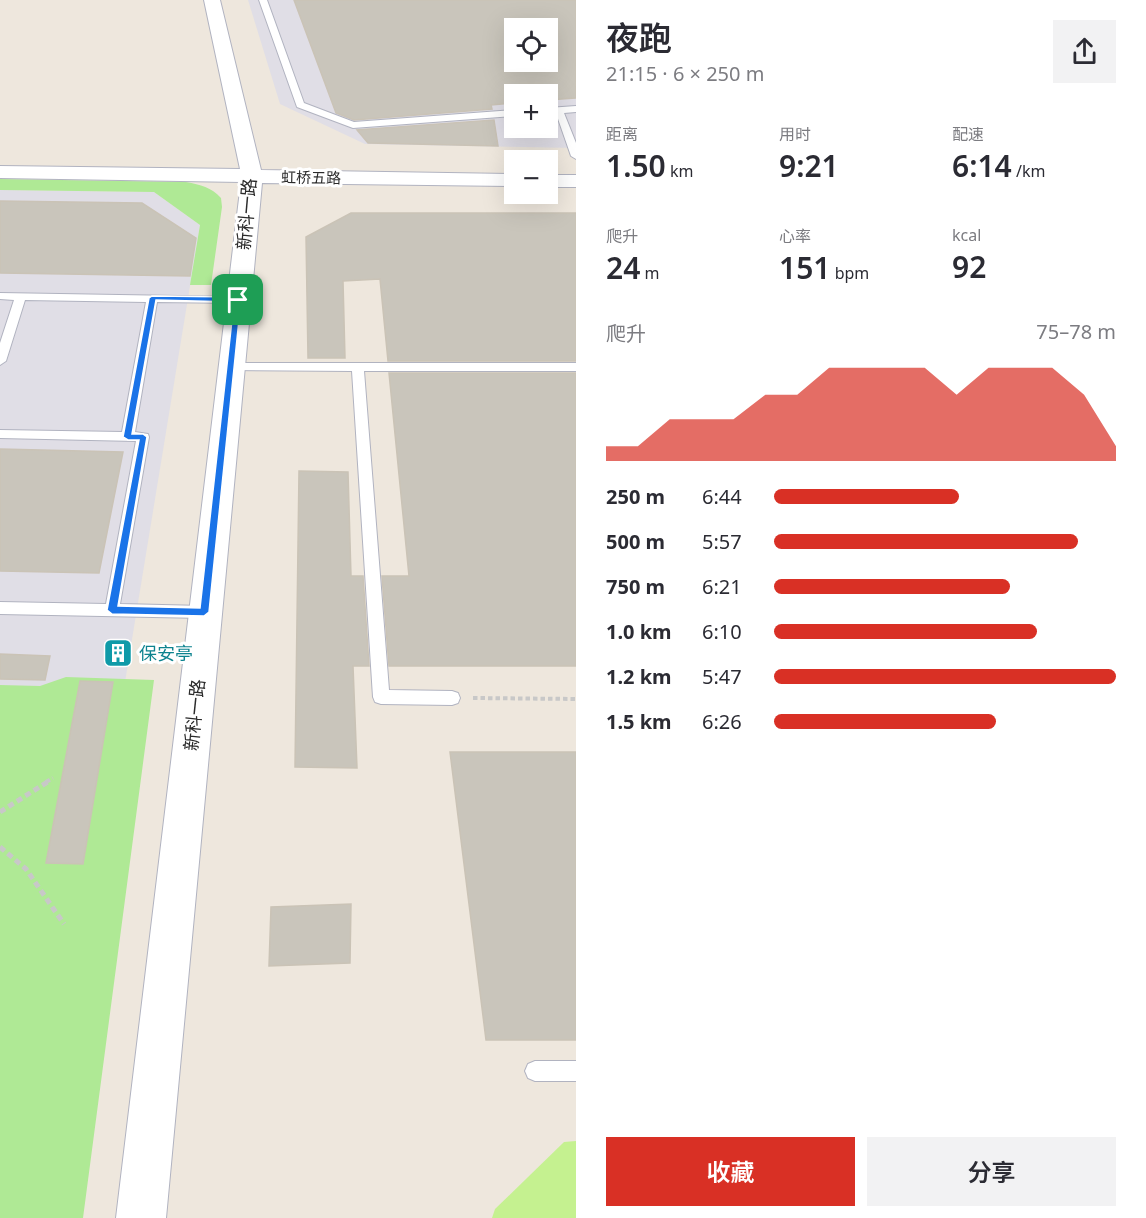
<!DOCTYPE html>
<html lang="zh">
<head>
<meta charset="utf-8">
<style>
  body { margin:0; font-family:"Noto Sans","Noto Sans SC",sans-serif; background:#f2f2f3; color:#2b2b33; height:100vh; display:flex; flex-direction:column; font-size:22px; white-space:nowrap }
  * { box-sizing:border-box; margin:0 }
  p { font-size:20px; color:#7c7c81 }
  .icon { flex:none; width:33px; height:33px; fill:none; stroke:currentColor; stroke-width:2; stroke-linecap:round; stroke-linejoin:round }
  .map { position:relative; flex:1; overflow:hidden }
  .panel { display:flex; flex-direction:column; background:#fff; width:570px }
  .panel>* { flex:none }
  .tools { position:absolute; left:504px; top:18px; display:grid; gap:12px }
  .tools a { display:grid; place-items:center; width:54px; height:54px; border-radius:0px; background:#fff; box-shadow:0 6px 24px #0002; font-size:30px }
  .pin { position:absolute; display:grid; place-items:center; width:51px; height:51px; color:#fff; margin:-26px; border-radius:12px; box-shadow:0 3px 9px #0006 }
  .round { display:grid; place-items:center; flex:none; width:63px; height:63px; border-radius:0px; background:#f2f2f3 }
  .head { display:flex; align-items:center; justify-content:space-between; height:102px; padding:0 30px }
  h1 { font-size:33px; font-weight:600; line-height:45px }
  .figures { display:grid; grid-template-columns:repeat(3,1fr); gap:9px; height:102px; padding:6px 30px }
  .figures div { display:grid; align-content:center }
  .figures b { font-size:30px; font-weight:600 }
  .figures small { font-size:16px; font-weight:400 }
  .figures p { font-size:16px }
  .chart { height:168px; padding:12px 30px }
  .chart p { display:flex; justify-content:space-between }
  .chart svg { width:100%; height:108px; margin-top:6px; fill:#d93025; opacity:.7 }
  .button { display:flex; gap:12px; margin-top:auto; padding:12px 30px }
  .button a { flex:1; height:69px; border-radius:0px; background:#d93025; color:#fff; font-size:24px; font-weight:600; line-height:69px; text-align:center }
  .button a+a { background:#f2f2f3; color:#2b2b33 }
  ul { padding:0 30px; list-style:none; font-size:20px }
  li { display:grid; grid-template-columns:96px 72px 1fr; align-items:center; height:45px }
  li i { height:15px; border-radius:8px; background:#d93025 }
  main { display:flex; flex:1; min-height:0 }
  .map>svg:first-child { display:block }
  .industrial { fill:#e0dee6; fill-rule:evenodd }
  .green { fill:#afe995 }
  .pitch { fill:#c5f190 }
  .building { fill:#c9c5bb; stroke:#cac3b6; stroke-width:1.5; fill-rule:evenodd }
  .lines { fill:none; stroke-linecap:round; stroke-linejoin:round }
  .service-casing { stroke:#b1b3c0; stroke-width:2 }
  .tertiary-casing { stroke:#b1b3c0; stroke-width:2 }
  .path-far1 { stroke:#c8c8c8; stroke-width:4; stroke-dasharray:4.5 3; stroke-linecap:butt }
  .path { stroke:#c8c8c8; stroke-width:5; stroke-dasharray:6 4; stroke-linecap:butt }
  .service { fill:#fff; fill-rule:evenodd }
  .tertiary { fill:#fff; fill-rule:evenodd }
  .route { fill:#1a73e8; stroke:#fff; stroke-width:1.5; fill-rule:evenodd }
  .labels { text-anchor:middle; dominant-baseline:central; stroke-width:6; stroke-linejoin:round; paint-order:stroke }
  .far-street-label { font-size:15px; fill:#2b2b2b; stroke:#fff }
  .street-label { font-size:18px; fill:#2b2b2b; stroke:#fff }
  .culture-label { font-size:18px; fill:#0d838f; stroke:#fff; text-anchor:start }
</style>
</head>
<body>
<main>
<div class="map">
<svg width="576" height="1218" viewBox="0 0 576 1218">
  <rect width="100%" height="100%" fill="#eee7dd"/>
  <g class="industrial">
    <path d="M 248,0 L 576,0 L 576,148 L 365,144 L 280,104 ZM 514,28 L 548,28 L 548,62 L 514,62 ZM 514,94 L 548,94 L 548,128 L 514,128 Z"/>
    <path d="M 0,190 L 154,192 L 200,225 L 37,1218 L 0,1218 Z"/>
  </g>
  <g class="green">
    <path d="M 0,179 L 186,182 C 201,185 211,187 221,198 L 222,207 L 211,285 L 190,285 L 200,225 L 154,192 L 0,190 Z"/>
    <path d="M 66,677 L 154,680 L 83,1218 L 0,1218 L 0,685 L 40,686 Z"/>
  </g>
  <path class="pitch" d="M 576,1141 L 576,1218 L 492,1218 L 495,1209 L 564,1142 Z"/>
  <g class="building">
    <path d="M 294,0 L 576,0 L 576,98 L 548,100 L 548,94 L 514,94 L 514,103 L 491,105 L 492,109 L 354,120 L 336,113 ZM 514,28 L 548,28 L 548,62 L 514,62 Z"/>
    <path d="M 494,120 L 498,146 L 368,143 L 357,130 Z"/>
    <path d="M 0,201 L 142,203 L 196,238 L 190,276 L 0,273 Z"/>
    <path d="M 351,213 L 576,213 L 576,361 L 388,361 L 380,279 L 343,281 L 345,358 L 308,358 L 306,237 Z"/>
    <path d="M 389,373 L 576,373 L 576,666 L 389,666 L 382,576 L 409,576 Z"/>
    <path d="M 0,449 L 123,452 L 99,573 L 0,571 Z"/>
    <path d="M 299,471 L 348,472 L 351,576 L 363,576 L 369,666 L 353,666 L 357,768 L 295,767 Z"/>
    <path d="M 0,654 L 50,656 L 45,680 L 0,679 Z"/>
    <path d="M 80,681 L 113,682 L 83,864 L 46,863 Z"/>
    <path d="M 450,752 L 576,752 L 576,1040 L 486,1040 Z"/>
    <path d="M 351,904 L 350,963 L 269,966 L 271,907 Z"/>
  </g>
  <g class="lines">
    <g class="service-casing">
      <g id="service">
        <path d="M 259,0 L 267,0 L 304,103 L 354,122 L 514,110 L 514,116 L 353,128 L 297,107 Z"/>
        <path d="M 576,106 L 576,112 L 564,113 L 576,143 L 576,159 L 571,156 L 556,113 L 548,114 L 548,108 Z"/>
        <path d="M 0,293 L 238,297 L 244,300 L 238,303 L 157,302 L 135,432 L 148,434 L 149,437 L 120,604 L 204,606 L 209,608 L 212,612 L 209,616 L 204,618 L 0,614 L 0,602 L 106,604 L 136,441 L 0,438 L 0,430 L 122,432 L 146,302 L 25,300 L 6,361 L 0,365 L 0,343 L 14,300 L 0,299 Z"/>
        <path d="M 230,363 L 576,363 L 576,371 L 364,371 L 389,690 L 452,691 L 458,693 L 460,698 L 458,703 L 452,705 L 381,704 L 375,702 L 373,697 L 352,371 L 226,370 L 226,364 Z"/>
        <path d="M 535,1061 L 576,1061 L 576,1081 L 535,1081 L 528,1078 L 525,1071 L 528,1064 Z"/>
      </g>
    </g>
    <g class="tertiary-casing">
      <g id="tertiary">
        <path d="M 204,0 L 220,0 L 261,170 L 514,174 L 514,186 L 262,183 L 166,1218 L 116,1218 L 241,182 L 0,178 L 0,166 L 240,169 Z"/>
        <rect x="548" y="175" width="28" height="12"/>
      </g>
    </g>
    <g class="path-far1">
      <path d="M 473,698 L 576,699"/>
      <path d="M 46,782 L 53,778"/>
    </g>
    <g class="path">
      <path d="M 0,812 L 49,781"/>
      <path d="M 0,847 L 26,869 L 64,924"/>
    </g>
    <use href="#service" class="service"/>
    <use href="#tertiary" class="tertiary"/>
  </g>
  <path class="route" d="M 152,296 L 238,297 L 241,300 L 209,612 L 204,616 L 112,614 L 107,610 L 139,440 L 128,440 L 123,437 L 149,298 ZM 156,300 L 234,302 L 200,608 L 118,606 L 147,437 L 143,434 L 132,434 Z"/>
  <defs>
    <g id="building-square" transform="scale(1.5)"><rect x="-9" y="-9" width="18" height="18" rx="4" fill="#0f9aa8" stroke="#fff"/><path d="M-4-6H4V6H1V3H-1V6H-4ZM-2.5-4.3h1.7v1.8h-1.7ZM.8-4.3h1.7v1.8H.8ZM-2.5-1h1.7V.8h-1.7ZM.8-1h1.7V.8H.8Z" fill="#fff"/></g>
  </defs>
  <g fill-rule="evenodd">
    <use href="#building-square" x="118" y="653"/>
  </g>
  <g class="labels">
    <g class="far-street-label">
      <text transform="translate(311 177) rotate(1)">虹桥五路</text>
    </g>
    <g class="street-label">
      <text transform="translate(246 214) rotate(-85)">新科一路</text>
      <text transform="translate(194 715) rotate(-84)">新科一路</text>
    </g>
    <g class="culture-label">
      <text x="139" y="653">保安亭</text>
    </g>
  </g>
</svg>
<div class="tools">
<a><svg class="icon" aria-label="locate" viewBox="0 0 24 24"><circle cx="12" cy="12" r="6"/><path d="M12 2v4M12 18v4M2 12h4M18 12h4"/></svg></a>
<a>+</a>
<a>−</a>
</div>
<div class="pin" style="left:238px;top:300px;background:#1e9e55"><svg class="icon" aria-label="arrive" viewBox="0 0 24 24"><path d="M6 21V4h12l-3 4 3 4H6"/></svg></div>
</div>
<section class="panel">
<div class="head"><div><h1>夜跑</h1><p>21:15 · 6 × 250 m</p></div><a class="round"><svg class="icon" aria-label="share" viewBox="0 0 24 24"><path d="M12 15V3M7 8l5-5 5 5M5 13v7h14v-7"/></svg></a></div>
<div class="figures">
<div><p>距离</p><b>1.50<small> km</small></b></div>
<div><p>用时</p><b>9:21</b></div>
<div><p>配速</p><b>6:14<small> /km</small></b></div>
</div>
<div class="figures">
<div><p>爬升</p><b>24<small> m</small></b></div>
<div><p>心率</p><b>151<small> bpm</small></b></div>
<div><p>kcal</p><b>92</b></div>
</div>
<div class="chart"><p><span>爬升</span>75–78 m</p>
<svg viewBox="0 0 160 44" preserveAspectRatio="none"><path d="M0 44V38L10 38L20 27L30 27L40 27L50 17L60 17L70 6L80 6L90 6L100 6L110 17L120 6L130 6L140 6L150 17L160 38V44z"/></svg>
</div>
<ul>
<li><b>250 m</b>6:44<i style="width:54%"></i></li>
<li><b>500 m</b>5:57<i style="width:89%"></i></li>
<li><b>750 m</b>6:21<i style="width:69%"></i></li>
<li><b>1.0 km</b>6:10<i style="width:77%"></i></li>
<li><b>1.2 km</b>5:47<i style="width:100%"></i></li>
<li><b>1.5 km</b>6:26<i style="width:65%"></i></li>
</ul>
<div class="button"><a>收藏</a><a>分享</a></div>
</section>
</main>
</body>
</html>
